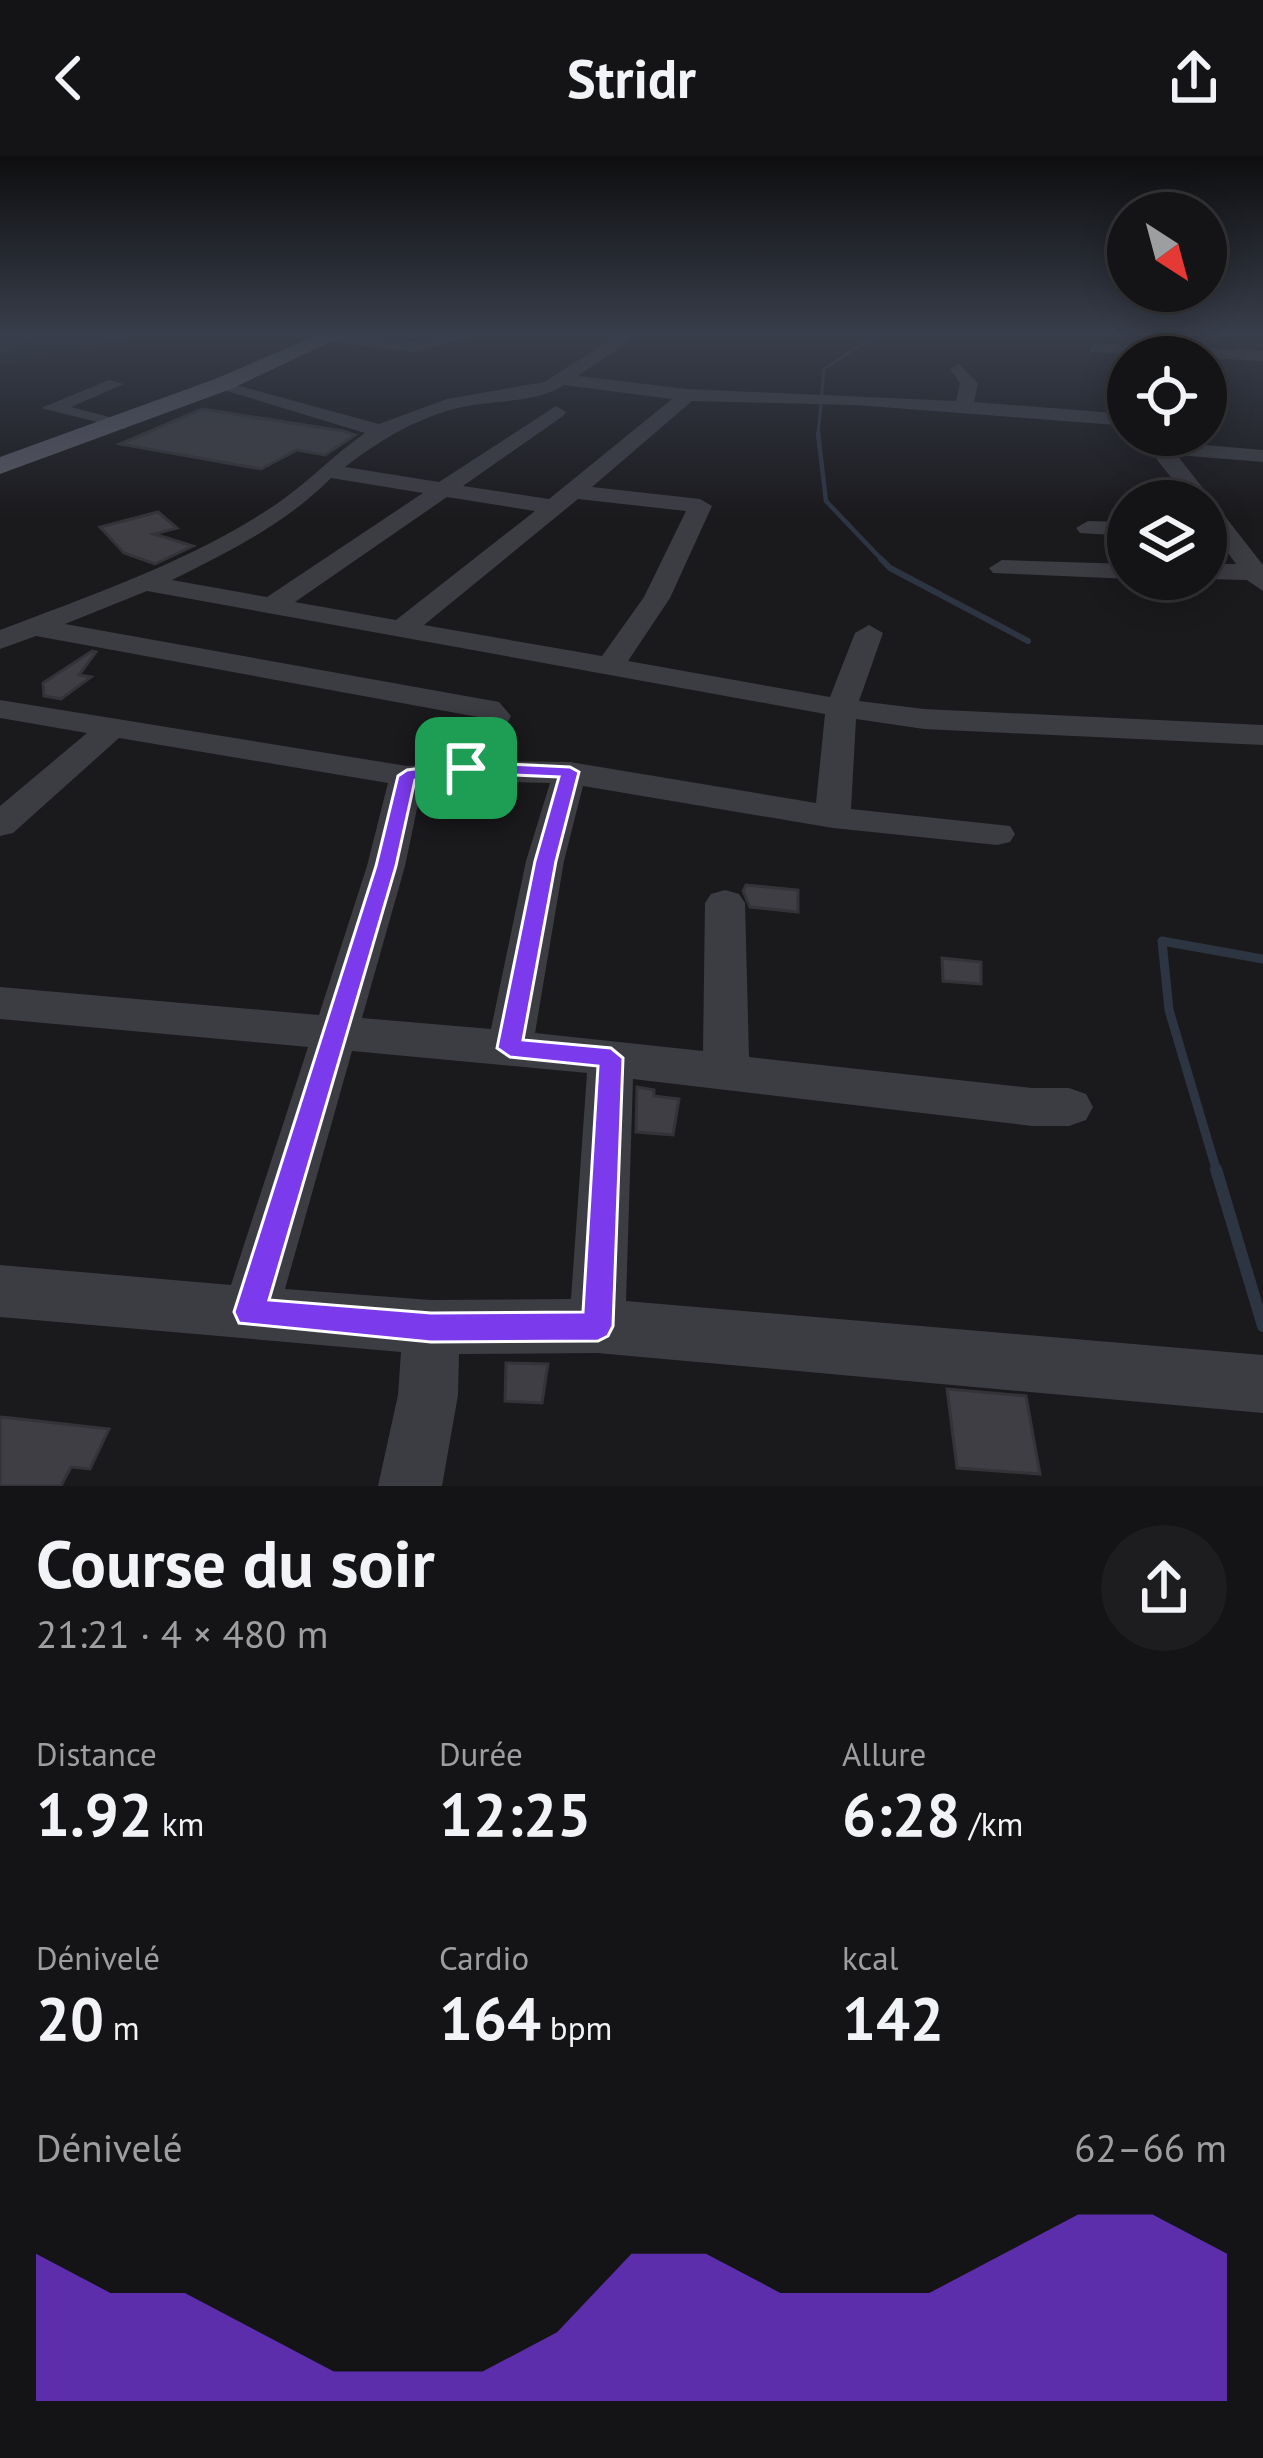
<!DOCTYPE html>
<html lang="fr">
<head>
<meta charset="utf-8">
<style>
  body { margin:0; font-family:"PT Sans",sans-serif; background:#1d1c1e; color:#f1f3f6; height:100vh; display:flex; flex-direction:column; font-size:45px; white-space:nowrap }
  * { box-sizing:border-box; margin:0 }
  p { font-size:39px; color:#9d9ea0 }
  .icon { flex:none; width:66px; height:66px; fill:none; stroke:currentColor; stroke-width:2; stroke-linecap:round; stroke-linejoin:round }
  .map { position:relative; height:1330px; overflow:hidden }
  .panel { display:flex; flex-direction:column; background:#141315; flex:1 }
  .panel>* { flex:none }
  .needle { width:78px; rotate:144deg }
  .fabs { position:absolute; left:1107px; top:36px; display:grid; gap:24px }
  .fabs a { display:grid; place-items:center; width:120px; height:120px; border-radius:50%; background:#141315; box-shadow:0 6px 30px #0003,0 0 0 3px #333234; font-size:60px }
  .pin { position:absolute; display:grid; place-items:center; width:102px; height:102px; color:#fff; margin:-51px; border-radius:24px; box-shadow:0 6px 18px #0006 }
  .round { display:grid; place-items:center; flex:none; width:126px; height:126px; border-radius:63px; background:#1d1c1e }
  .headline { display:flex; align-items:center; justify-content:space-between; height:204px; padding:0 36px }
  h1 { font-size:66px; font-weight:700; line-height:90px }
  .stats { display:grid; grid-template-columns:repeat(3,1fr); gap:18px; height:204px; padding:12px 36px }
  .stats div { display:grid; align-content:center }
  .stats b { font-size:60px; font-weight:700 }
  .stats small { font-size:33px; font-weight:400 }
  .stats p { font-size:33px }
  .chart { height:336px; padding:24px 36px }
  .chart p { display:flex; justify-content:space-between }
  .chart svg { width:100%; height:216px; margin-top:12px; fill:#7c3aed; opacity:.7 }
  header { display:flex; justify-content:space-between; align-items:center; height:156px; padding:0 36px; background:#141315; font-size:54px; font-weight:700 }
  .map>svg:first-child { display:block }
  .green { fill:#1e2822 }
  .lines { fill:none; stroke-linecap:round; stroke-linejoin:round }
  .stream-far4 { stroke:#2d3542; stroke-width:3 }
  .stream-far3 { stroke:#2d3542; stroke-width:4.5 }
  .stream-far2 { stroke:#2d3542; stroke-width:6 }
  .stream-far1 { stroke:#2d3542; stroke-width:9 }
  .stream { stroke:#2d3542; stroke-width:12 }
  .building { fill:#3e3e44; stroke:#343338; stroke-width:3 }
  .minor { fill:#3c3c43; fill-rule:evenodd }
  .major { fill:#555661; fill-rule:evenodd }
  .route { fill:#7c3aed; stroke:#fff; stroke-width:3; fill-rule:evenodd }
</style>
</head>
<body>
<header><svg class="icon" aria-label="back" viewBox="0 0 24 24"><path d="M15 5l-7 7 7 7"/></svg>Stridr<svg class="icon" aria-label="share" viewBox="0 0 24 24"><path d="M12 15V3M7 8l5-5 5 5M5 13v7h14v-7"/></svg></header>
<div class="map">
<svg width="1263" height="1330" viewBox="0 0 1263 1330">
  <rect width="100%" height="100%" fill="#1a191c"/>
  <path class="green" d="M 0,178 L 134,178 L 139,181 L 0,210 Z"/>
  <g class="lines">
    <g class="stream-far4">
      <path d="M 0,195 L 34,178"/>
      <path d="M 818,280 L 824,213 L 878,178"/>
    </g>
    <path class="stream-far3" d="M 818,277 L 826,345 L 884,406"/>
    <path class="stream-far2" d="M 881,403 L 890,412 L 1028,485"/>
    <path class="stream-far1" d="M 1217,1016 L 1169,854 L 1162,785 L 1263,803"/>
    <path class="stream" d="M 1216,1013 L 1263,1170"/>
  </g>
  <g class="building">
    <path d="M 202,253 L 343,275 L 355,279 L 325,299 L 297,294 L 261,313 L 120,288 Z"/>
    <path d="M 158,356 L 177,372 L 154,378 L 193,390 L 155,408 L 124,397 L 100,371 Z"/>
    <path d="M 92,495 L 96,496 L 79,519 L 91,521 L 61,543 L 44,540 L 43,527 Z"/>
    <path d="M 746,729 L 798,734 L 798,756 L 750,751 L 743,735 Z"/>
    <path d="M 942,802 L 981,806 L 981,828 L 943,825 Z"/>
    <path d="M 637,931 L 654,934 L 654,940 L 679,943 L 673,979 L 636,976 Z"/>
    <path d="M 506,1207 L 548,1208 L 542,1247 L 505,1245 Z"/>
    <path d="M 947,1233 L 1026,1240 L 1040,1318 L 957,1312 Z"/>
    <path d="M 0,1261 L 11,1262 L 109,1273 L 90,1313 L 71,1311 L 61,1330 L 0,1330 Z"/>
  </g>
  <g class="lines">
    <g class="minor">
      <path d="M 325,178 L 413,186 L 482,178 L 413,196 L 331,186 Z"/>
      <path d="M 620,178 L 639,178 L 578,220 L 687,233 L 956,245 L 960,227 L 950,213 L 959,208 L 978,227 L 974,246 L 1128,258 L 1128,270 L 856,249 L 692,245 L 592,331 L 700,343 L 712,350 L 670,442 L 628,505 L 830,541 L 855,477 L 869,469 L 883,477 L 859,545 L 924,553 L 1263,569 L 1263,589 L 924,573 L 856,563 L 851,653 L 1010,670 L 1015,678 L 1010,686 L 997,689 L 833,672 L 583,630 L 564,705 L 535,877 L 703,895 L 705,747 L 711,738 L 725,734 L 739,738 L 745,747 L 749,901 L 1032,932 L 1069,932 L 1086,938 L 1093,951 L 1086,964 L 1069,970 L 1032,970 L 633,923 L 626,1145 L 1263,1199 L 1263,1257 L 597,1197 L 459,1198 L 458,1239 L 442,1330 L 378,1330 L 398,1239 L 401,1196 L 0,1161 L 0,1109 L 231,1129 L 308,891 L 0,863 L 0,831 L 319,859 L 367,710 L 388,627 L 119,582 L 13,677 L 0,680 L 0,650 L 87,577 L 0,562 L 0,544 L 407,610 L 453,606 L 478,561 L 36,480 L 0,493 L 0,474 C 94,438 194,404 278,347 C 308,326 335,298 365,277 L 217,232 L 217,224 L 379,268 L 447,243 L 544,226 ZM 564,229 L 672,243 L 549,343 L 463,330 L 563,260 L 566,256 L 556,250 L 439,326 L 345,311 C 380,284 418,261 462,251 C 494,244 537,247 564,229 ZM 331,322 L 423,337 L 267,441 L 172,424 C 230,395 284,369 331,322 ZM 447,341 L 535,355 L 396,464 L 295,446 ZM 578,343 L 686,355 L 644,441 L 602,500 L 424,469 ZM 147,435 L 825,558 L 816,647 L 570,606 L 487,605 L 511,560 L 499,546 L 65,468 ZM 461,625 L 550,627 L 526,705 L 491,873 L 362,862 L 405,710 L 422,629 ZM 352,895 L 587,917 L 571,1143 L 431,1144 L 285,1133 Z"/>
      <path d="M 1097,187 L 1263,195 L 1263,205 L 1091,196 L 1089,192 Z"/>
      <path d="M 109,224 L 124,228 L 71,251 L 125,265 L 125,273 L 41,252 Z"/>
      <path d="M 1146,279 L 1166,279 L 1170,286 L 1263,294 L 1263,306 L 1177,299 L 1263,409 L 1263,435 L 1247,424 L 1203,423 L 1206,408 L 1236,408 L 1206,366 L 1206,345 L 1190,345 L 1158,305 Z"/>
      <path d="M 1088,365 L 1128,366 L 1128,380 L 1080,377 L 1076,372 Z"/>
      <path d="M 1002,404 L 1128,408 L 1131,423 L 993,417 L 989,412 Z"/>
    </g>
    <path class="major" d="M 320,178 L 347,178 L 231,233 L 0,318 L 0,301 L 215,223 Z"/>
  </g>
  <linearGradient id="sky" x2="0" y2="1"><stop stop-color="#0e0e0f"/><stop offset="0.49" stop-color="#383e4b"/><stop offset="1" stop-color="#383e4b" stop-opacity="0"/></linearGradient>
  <rect width="1263" height="364" fill="url(#sky)"/>
  <path class="route" d="M 466,606 L 570,611 L 579,616 L 556,705 L 523,884 L 611,892 L 623,902 L 613,1170 L 608,1180 L 598,1185 L 431,1186 L 239,1167 L 234,1156 L 376,710 L 398,620 L 407,614 ZM 466,617 L 559,621 L 535,705 L 497,892 L 510,901 L 598,910 L 583,1156 L 431,1157 L 269,1144 L 396,710 L 415,624 Z"/>
</svg>
<div class="fabs">
<a><svg class="needle" viewBox="-14 -14 28 28"><path d="M0-13l5 13h-10z" fill="#e53935"/><path d="M0 13l5-13h-10z" fill="#9d9ea0"/></svg></a>
<a><svg class="icon" aria-label="locate" viewBox="0 0 24 24"><circle cx="12" cy="12" r="6"/><path d="M12 2v4M12 18v4M2 12h4M18 12h4"/></svg></a>
<a><svg class="icon" aria-label="layers" viewBox="0 0 24 24"><path d="M12 4l9 5-9 5-9-5zM3 14l9 5 9-5"/></svg></a>
</div>
<div class="pin" style="left:466px;top:612px;background:#1e9e55"><svg class="icon" aria-label="arrive" viewBox="0 0 24 24"><path d="M6 21V4h12l-3 4 3 4H6"/></svg></div>
</div>
<section class="panel">
<div class="headline"><div><h1>Course du soir</h1><p>21:21 · 4 × 480 m</p></div><a class="round"><svg class="icon" aria-label="share" viewBox="0 0 24 24"><path d="M12 15V3M7 8l5-5 5 5M5 13v7h14v-7"/></svg></a></div>
<div class="stats">
<div><p>Distance</p><b>1.92<small> km</small></b></div>
<div><p>Durée</p><b>12:25</b></div>
<div><p>Allure</p><b>6:28<small> /km</small></b></div>
</div>
<div class="stats">
<div><p>Dénivelé</p><b>20<small> m</small></b></div>
<div><p>Cardio</p><b>164<small> bpm</small></b></div>
<div><p>kcal</p><b>142</b></div>
</div>
<div class="chart"><p><span>Dénivelé</span>62–66 m</p>
<svg viewBox="0 0 160 44" preserveAspectRatio="none"><path d="M0 44V14L10 22L20 22L30 30L40 38L50 38L60 38L70 30L80 14L90 14L100 22L110 22L120 22L130 14L140 6L150 6L160 14V44z"/></svg>
</div>
</section>
</body>
</html>
